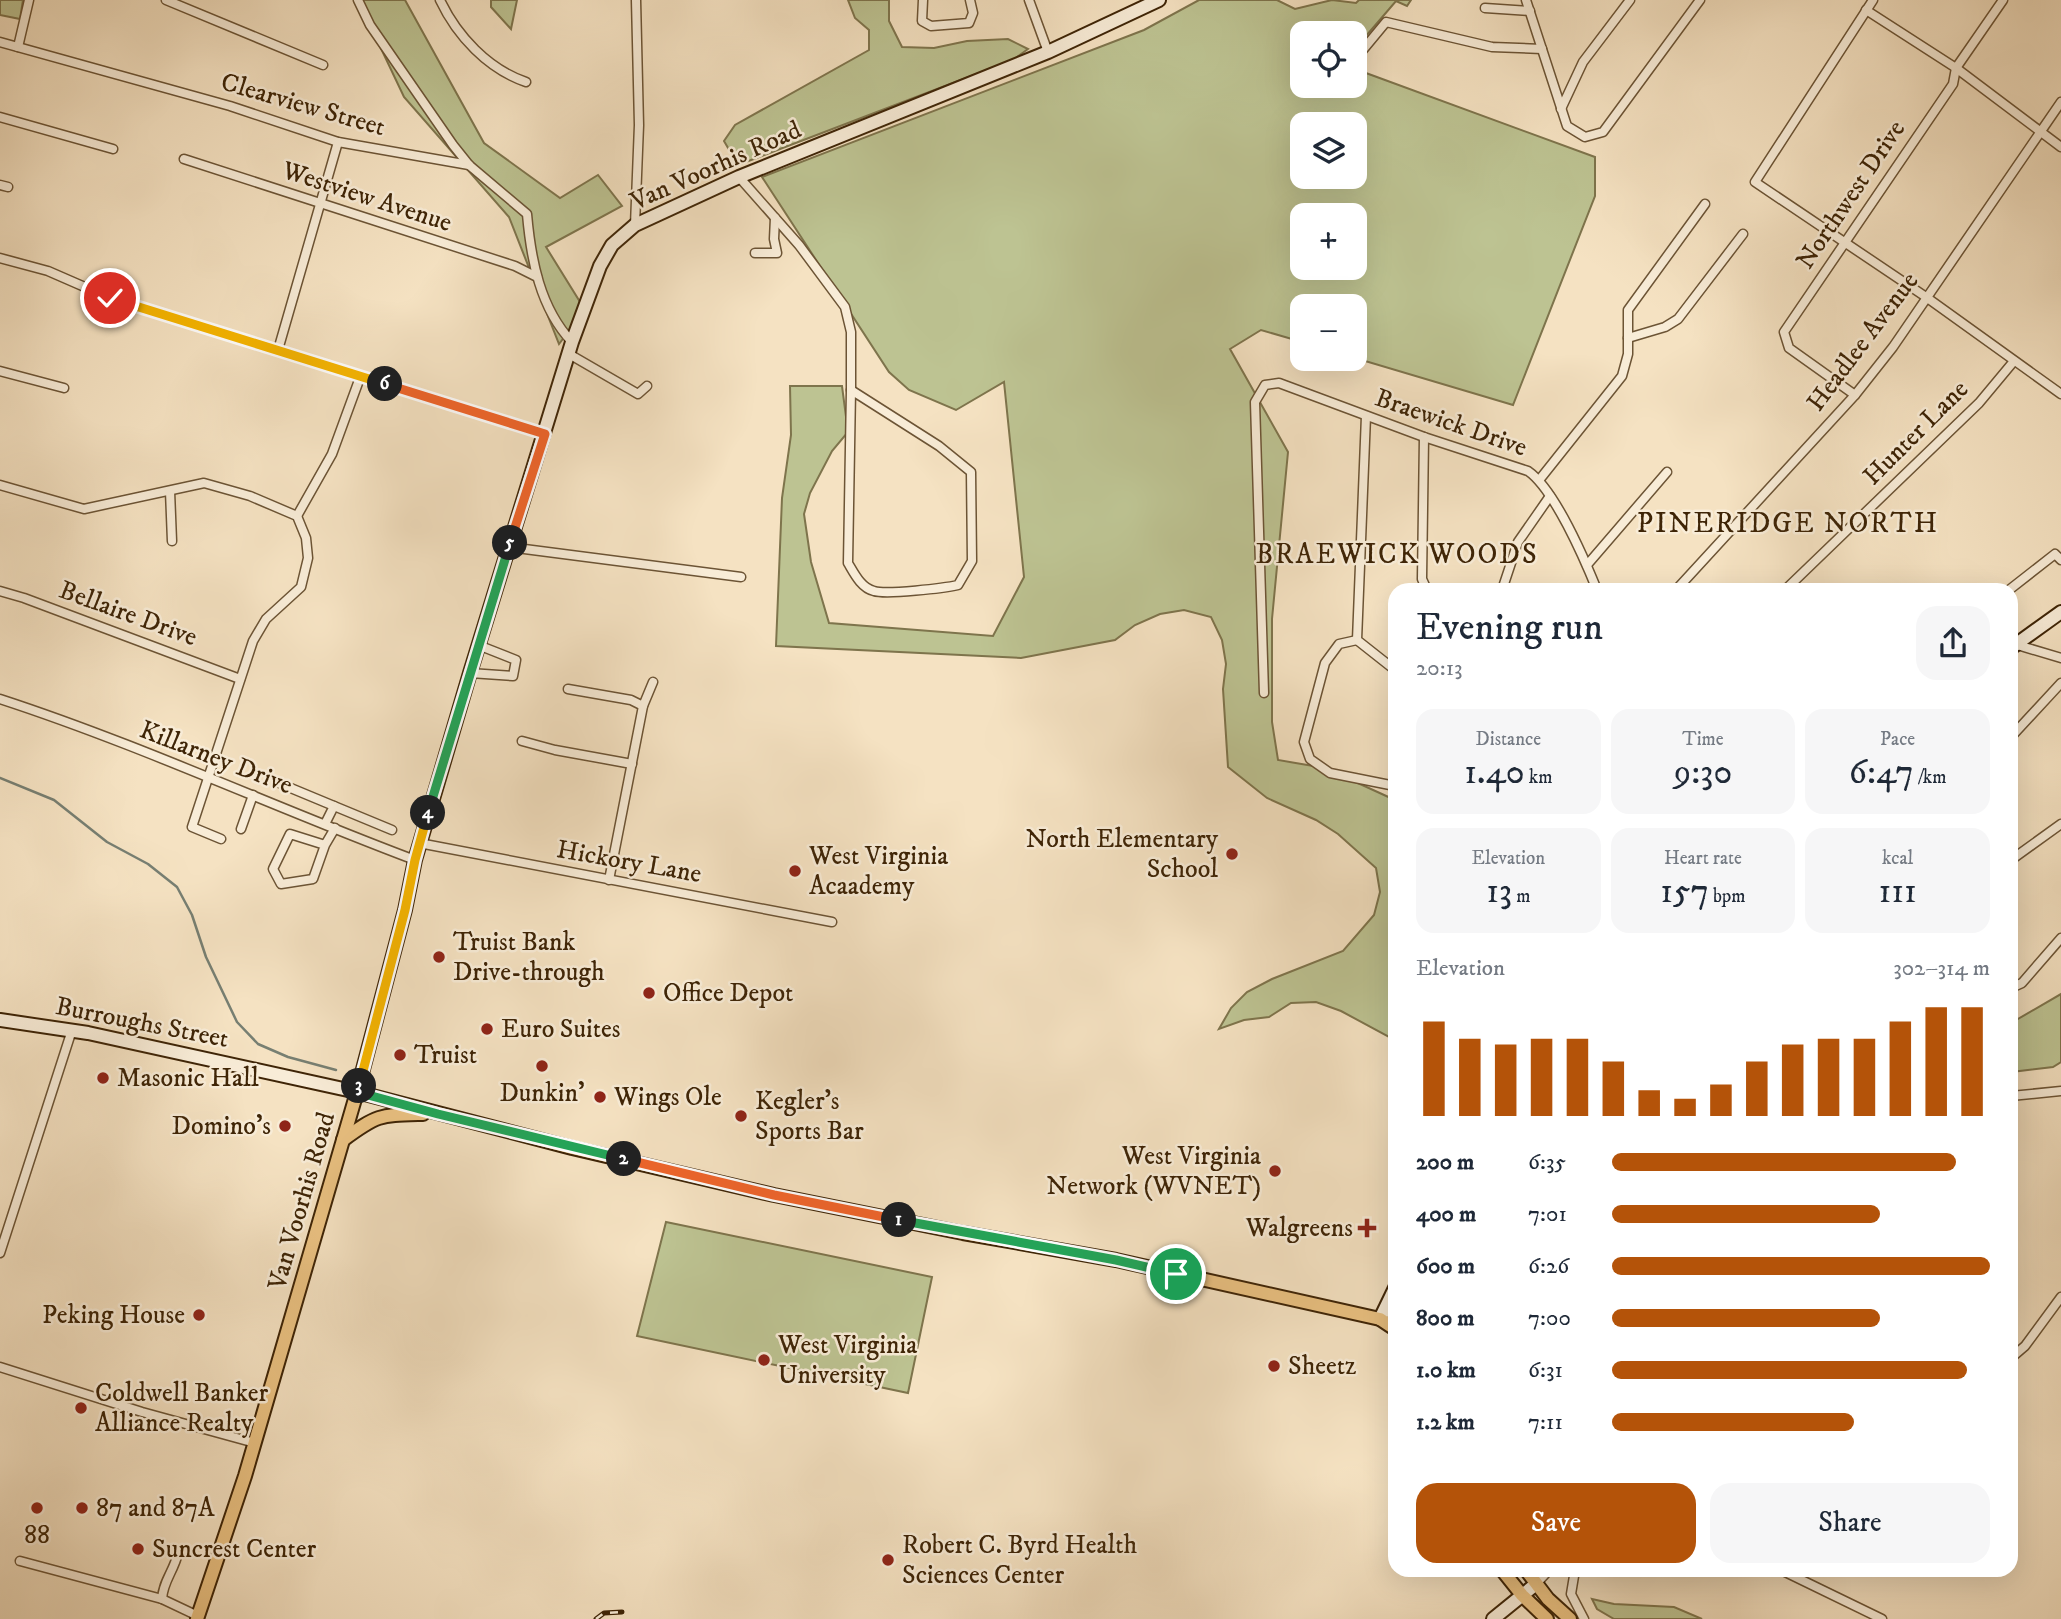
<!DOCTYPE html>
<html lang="en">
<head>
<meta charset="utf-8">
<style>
  body { margin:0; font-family:"IM FELL DW Pica",serif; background:#f6f6f7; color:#1f2937; height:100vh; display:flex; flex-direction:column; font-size:26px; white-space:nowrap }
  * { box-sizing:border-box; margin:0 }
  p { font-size:23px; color:#747a83 }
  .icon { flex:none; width:38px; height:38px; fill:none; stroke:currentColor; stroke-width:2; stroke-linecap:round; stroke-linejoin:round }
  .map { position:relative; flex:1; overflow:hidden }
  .side { position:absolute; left:1388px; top:583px; width:630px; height:994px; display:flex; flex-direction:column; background:#fff; border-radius:21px; box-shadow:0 7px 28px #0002 }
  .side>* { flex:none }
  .fabs { position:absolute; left:1290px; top:21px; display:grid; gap:14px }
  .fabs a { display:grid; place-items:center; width:77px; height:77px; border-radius:14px; background:#fff; box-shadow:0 7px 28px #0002; font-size:35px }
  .pin { position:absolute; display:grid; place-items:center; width:60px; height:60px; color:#fff; margin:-30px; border:4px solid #fff; border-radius:50%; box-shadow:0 2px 7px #0007 }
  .km { position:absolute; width:35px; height:35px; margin:-18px; border-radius:50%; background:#222; color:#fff; font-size:19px; line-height:35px; text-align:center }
  .round { display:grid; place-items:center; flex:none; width:74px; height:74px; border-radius:21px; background:#f6f6f7 }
  .head { display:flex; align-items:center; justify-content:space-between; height:119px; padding:0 28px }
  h1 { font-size:38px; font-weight:600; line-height:52px }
  .metrics { display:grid; grid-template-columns:repeat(3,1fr); gap:10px; height:119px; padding:7px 28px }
  .metrics div { display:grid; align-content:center; border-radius:18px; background:#f6f6f7; text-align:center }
  .metrics b { font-size:35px; font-weight:600 }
  .metrics small { font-size:19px; font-weight:400 }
  .metrics p { font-size:19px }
  .chart { height:196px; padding:14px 28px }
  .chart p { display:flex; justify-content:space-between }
  .chart svg { width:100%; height:126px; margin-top:7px; stroke:#b45309; stroke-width:6 }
  .action { display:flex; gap:14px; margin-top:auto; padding:14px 28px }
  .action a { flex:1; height:80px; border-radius:21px; background:#b45309; color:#fff; font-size:28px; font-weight:600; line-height:80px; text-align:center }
  .action a+a { background:#f6f6f7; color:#1f2937 }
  ul { padding:0 28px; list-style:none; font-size:23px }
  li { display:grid; grid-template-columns:112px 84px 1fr; align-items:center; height:52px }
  li i { height:18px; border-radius:9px; background:#b45309 }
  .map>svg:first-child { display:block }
  .green { fill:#bdc392; stroke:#7e744c; stroke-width:2; fill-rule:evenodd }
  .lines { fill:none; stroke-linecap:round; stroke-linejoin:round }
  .stream { stroke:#777f72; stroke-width:2.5 }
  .street-casing { stroke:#6c5435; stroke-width:11 }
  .secondary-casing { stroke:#3e2406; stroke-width:16 }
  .primary-casing { stroke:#3e2406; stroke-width:16 }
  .street { stroke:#f8ecd7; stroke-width:8 }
  .secondary { stroke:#f8ecd7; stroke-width:12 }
  .primary { stroke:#eac181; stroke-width:12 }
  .rail-casing { stroke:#3e2406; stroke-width:5 }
  .rail { stroke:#f8ecd7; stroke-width:2.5; stroke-dasharray:8; stroke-linecap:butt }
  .split-1-casing { stroke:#fff; stroke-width:14 }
  .split-2-casing { stroke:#fff; stroke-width:14 }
  .split-3-casing { stroke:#fff; stroke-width:14 }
  .split-4-casing { stroke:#fff; stroke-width:14 }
  .split-5-casing { stroke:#fff; stroke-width:14 }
  .split-6-casing { stroke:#fff; stroke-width:14 }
  .split-7-casing { stroke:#fff; stroke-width:14 }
  .split-1 { stroke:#22a559; stroke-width:9 }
  .split-2 { stroke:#f0652b; stroke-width:9 }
  .split-3 { stroke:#22a559; stroke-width:9 }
  .split-4 { stroke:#f5b400; stroke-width:9 }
  .split-5 { stroke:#22a559; stroke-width:9 }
  .split-6 { stroke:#f0652b; stroke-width:9 }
  .split-7 { stroke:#f5b400; stroke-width:9 }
  .poi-dot { fill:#8f2418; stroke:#f8ecd7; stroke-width:2.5 }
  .labels { text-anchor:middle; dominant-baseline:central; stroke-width:5; stroke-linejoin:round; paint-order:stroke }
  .street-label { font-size:26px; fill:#3e2406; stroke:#f8ecd7 }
  .poi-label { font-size:26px; fill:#3e2406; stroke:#f8ecd7; text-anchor:start }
  .neighbourhood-label { font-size:28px; letter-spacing:2px; fill:#3e2406; stroke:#f8ecd7 }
</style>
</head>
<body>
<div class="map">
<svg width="2061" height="1619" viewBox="0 0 2061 1619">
  <rect width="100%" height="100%" fill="#f5e2c2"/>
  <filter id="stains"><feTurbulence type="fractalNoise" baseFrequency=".00286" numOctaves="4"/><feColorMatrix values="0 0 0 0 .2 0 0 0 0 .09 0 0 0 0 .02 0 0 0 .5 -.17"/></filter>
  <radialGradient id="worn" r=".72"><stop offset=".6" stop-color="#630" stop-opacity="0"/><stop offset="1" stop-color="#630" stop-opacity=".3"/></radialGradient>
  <g class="green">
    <path d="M 0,0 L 23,0 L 20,19 L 0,15 Z"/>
    <path d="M 358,0 L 405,0 L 484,143 L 560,198 L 598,175 L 622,206 L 546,247 L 585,310 L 559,344 L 509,217 L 404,97 Z"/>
    <path d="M 491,0 L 517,0 L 511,29 L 491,7 Z"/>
    <path d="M 848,0 L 889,0 L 889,21 L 902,47 L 934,48 L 967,41 L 1008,39 L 1028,49 L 1013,60 L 738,165 L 724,141 L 735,125 L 869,50 L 869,30 L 855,18 Z"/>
    <path d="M 1199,0 L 1277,0 L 1295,9 L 1332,0 L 1356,3 L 1359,0 L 1411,0 L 1407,6 L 1396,1 L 1360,43 L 1355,44 L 1354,33 L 1302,33 L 1302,86 L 1354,86 L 1355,69 L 1595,157 L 1595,196 L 1513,405 L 1355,358 L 1354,306 L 1302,306 L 1302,342 L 1261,330 L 1230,349 L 1288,452 L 1272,619 L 1272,722 L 1278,760 L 1325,768 L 1395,800 L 1395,1027 L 1389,1037 L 1341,1011 L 1316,1002 L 1291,1003 L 1269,1017 L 1244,1020 L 1219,1029 L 1231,1008 L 1247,992 L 1272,979 L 1343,951 L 1374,915 L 1380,892 L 1376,868 L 1338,834 L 1316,820 L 1267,798 L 1228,767 L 1223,689 L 1226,664 L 1222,640 L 1211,617 L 1184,610 L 1160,614 L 1135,625 L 1115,640 L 1021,658 L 776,646 L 782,498 L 791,435 L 790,386 L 842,386 L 848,432 L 832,451 L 810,493 L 804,514 L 811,562 L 829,623 L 993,636 L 1024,577 L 1004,382 L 956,410 L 909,390 L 889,372 L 762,177 L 1144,30 ZM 1302,124 L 1354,124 L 1354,177 L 1302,177 ZM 1302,215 L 1354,215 L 1354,268 L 1302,268 Z"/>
    <path d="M 2061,994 L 2061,1062 L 2053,1067 L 2011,1072 L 2011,1023 Z"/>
    <path d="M 666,1222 L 932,1277 L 908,1393 L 637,1336 Z"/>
    <path d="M 1592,1599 L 1614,1604 L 1674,1607 L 1702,1619 L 1614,1619 L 1597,1609 Z"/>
  </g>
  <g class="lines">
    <path class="stream" d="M 0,778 L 54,800 L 107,842 L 148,864 L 177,887 L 192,915 L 206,957 L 237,1022 L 258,1044 L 288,1057 L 336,1070"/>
    <g class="street-casing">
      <g id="street">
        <path d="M 166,0 L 323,65"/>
        <path d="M 358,0 L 370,25 L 453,145 L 469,165 L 527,214 C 531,260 540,308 572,342"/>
        <path d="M 440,0 C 457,36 488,69 526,82"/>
        <path d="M 923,0 L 922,21 L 931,26 L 969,23 L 973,13 L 970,0"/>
        <path d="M 1029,0 L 1048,52"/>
        <path d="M 1526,0 L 1567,126 L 1585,137 L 1603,132 L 1700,0"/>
        <path d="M 1873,0 L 1755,182 L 1926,297 L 2061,394"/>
        <path d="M 1485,8 L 1530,11"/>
        <path d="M 1866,10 L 1956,68 L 2061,147"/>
        <path d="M 0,42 L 230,106 L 338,142 L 469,165"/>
        <path d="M 18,47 L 29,0"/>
        <path d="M 1357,57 L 1386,22 L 1492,47 L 1542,49"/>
        <path d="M 1561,109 L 1583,62 L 1630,0"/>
        <path d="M 0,117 L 113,149"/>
        <path d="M 184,159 L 515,266 L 537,277"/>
        <path d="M 739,177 L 799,245 L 845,307 L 851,332 L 851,390"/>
        <path d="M 0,185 L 8,187"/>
        <path d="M 635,225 L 639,125 L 636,0"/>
        <path d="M 755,253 L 777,253 L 774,239 L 775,218"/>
        <path d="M 0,258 L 48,271 L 110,298 L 545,434"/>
        <path d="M 1628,338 L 1665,327 L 1678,319 L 1743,234"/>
        <path d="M 278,350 L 338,142"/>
        <path d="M 569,354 L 638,394 L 647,386"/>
        <path d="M 0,371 L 64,388"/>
        <path d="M 851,390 L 939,446 L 971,472 L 972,561 L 958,585 C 945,588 886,595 874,591 C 861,588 854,573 848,563 Z"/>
        <path d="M 1855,395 L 1789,348 L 1784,332 L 1953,84 L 1956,68 L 2003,0"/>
        <path d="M 1366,416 L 1357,640 L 1395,670"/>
        <path d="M 1424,437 L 1422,579 L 1427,590"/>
        <path d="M 1540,479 L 1622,376 L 1628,354 L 1628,310 L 1705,204"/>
        <path d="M 0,485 L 84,509 L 204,483 L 250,496 L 297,516 L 306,538 L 308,558 L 301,587 L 266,619 L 253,641 L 192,827 L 221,839"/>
        <path d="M 170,491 L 172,541"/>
        <path d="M 297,516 L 332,454 L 358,383"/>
        <path d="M 509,547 L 741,577"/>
        <path d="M 1587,565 L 1667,472"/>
        <path d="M 1502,590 L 1518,542 L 1550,496"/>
        <path d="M 1676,590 L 1855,395 L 1893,347 L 2061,102"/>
        <path d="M 1785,590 L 1979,403 L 2014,361"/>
        <path d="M 2009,590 L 2055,554 L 2061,560"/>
        <path d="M 0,591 L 24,598 L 240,679"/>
        <path d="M 1357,640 L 1339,644 L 1325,663 L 1304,742 L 1310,759 L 1330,773 L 1395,786"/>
        <path d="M 2014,644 L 2061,658"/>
        <path d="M 470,673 L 513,676 L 516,660 L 478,645"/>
        <path d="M 568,689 L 631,700 L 643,706"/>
        <path d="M 1264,693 L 1255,402 L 1265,385 L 1279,383 L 1424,437 L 1528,471 C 1554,489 1584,558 1597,590"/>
        <path d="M 0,699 C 141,745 276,808 415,860"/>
        <path d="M 2011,737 L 2061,683"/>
        <path d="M 522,741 L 555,750 L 632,764"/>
        <path d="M 281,784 L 334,806 L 325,824"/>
        <path d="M 334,806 L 392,830"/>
        <path d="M 241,829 L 253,795"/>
        <path d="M 419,843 L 832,922"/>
        <path d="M 325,845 L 313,879 L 281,884 L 273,869 L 290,834 L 325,845 L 335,828"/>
        <path d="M 2011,860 L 2061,824"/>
        <path d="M 609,880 L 643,706 L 653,682"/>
        <path d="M 2011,988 L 2022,983 L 2061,938"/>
        <path d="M 2011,1096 L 2061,1091"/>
        <path d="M 0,1253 L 72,1030"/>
        <path d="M 2011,1358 L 2025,1346 L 2061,1297"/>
        <path d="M 0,1367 L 142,1412 L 255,1443"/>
        <path d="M 20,1561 L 162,1599 L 198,1616"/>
        <path d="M 1575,1570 L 1571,1594 L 1584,1619"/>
        <path d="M 1781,1570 L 1882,1619"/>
        <path d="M 1536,1584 L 1549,1570"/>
        <path d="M 162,1599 C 163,1581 174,1571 178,1553"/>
      </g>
    </g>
    <g class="secondary-casing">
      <g id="secondary">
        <path d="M 2011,648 L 2061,612"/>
        <path d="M 0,1020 L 88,1033 L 357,1092 L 405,910 L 415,860 L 470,673 L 572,342 L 600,266 L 612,245 L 635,225 L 739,177 L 1048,52 L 1159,0"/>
        <path d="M 1380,1319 L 1395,1288"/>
        <path d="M 1493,1619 L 1536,1584"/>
      </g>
    </g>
    <g class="primary-casing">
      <g id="primary">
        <path d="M 343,1140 C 378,1114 380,1115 423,1114"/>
        <path d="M 1502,1570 L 1522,1595 L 1547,1619"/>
        <path d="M 1526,1570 L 1548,1599 L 1570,1619"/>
        <path d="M 197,1619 L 245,1476 L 357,1092 L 572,1148 L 774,1195 L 963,1233 L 1116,1260 L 1380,1319 L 1395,1329"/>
      </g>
    </g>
    <use href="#street" class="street"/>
    <use href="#secondary" class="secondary"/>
    <use href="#primary" class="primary"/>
    <g class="rail-casing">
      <path id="rail" d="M 596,1619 L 604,1613 L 622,1612"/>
    </g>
    <use href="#rail" class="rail"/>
  </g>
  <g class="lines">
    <g class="split-1-casing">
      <path id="split-1" d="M 899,1220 L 1116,1260 L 1176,1274"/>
    </g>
    <g class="split-2-casing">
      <path id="split-2" d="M 624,1159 L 774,1195 L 899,1220"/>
    </g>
    <g class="split-3-casing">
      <path id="split-3" d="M 359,1086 L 357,1092 L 438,1114 L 624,1159"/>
    </g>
    <g class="split-4-casing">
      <path id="split-4" d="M 359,1086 L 405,910 L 415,860 L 428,813"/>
    </g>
    <g class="split-5-casing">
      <path id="split-5" d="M 428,813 L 510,543"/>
    </g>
    <g class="split-6-casing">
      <path id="split-6" d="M 385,384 L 545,434 L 510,543"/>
    </g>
    <g class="split-7-casing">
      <path id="split-7" d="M 110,298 L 385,384"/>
    </g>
    <use href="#split-1" class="split-1"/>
    <use href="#split-2" class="split-2"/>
    <use href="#split-3" class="split-3"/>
    <use href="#split-4" class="split-4"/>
    <use href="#split-5" class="split-5"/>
    <use href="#split-6" class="split-6"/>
    <use href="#split-7" class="split-7"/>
  </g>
  <g class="poi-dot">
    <circle cx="1232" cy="854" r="7"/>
    <circle cx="795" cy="871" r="7"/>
    <circle cx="439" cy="957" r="7"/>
    <circle cx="649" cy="993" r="7"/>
    <circle cx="487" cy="1029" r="7"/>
    <circle cx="400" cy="1055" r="7"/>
    <circle cx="542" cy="1066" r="7"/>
    <circle cx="103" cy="1078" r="7"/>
    <circle cx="600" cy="1097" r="7"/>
    <circle cx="741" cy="1116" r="7"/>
    <circle cx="285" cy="1126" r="7"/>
    <circle cx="1275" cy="1171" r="7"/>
    <path d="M1363.5 1217.5h7v7h7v7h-7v7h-7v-7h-7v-7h7z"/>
    <circle cx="199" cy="1315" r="7"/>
    <circle cx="764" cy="1360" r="7"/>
    <circle cx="1274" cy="1366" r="7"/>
    <circle cx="81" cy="1408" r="7"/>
    <circle cx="37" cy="1508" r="7"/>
    <circle cx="82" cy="1508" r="7"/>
    <circle cx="138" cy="1549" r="7"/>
    <circle cx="888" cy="1560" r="7"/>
  </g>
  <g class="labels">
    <g class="street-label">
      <text transform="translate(303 105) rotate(16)">Clearview Street</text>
      <text transform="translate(716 166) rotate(-24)">Van Voorhis Road</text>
      <text transform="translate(1851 195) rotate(-56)">Northwest Drive</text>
      <text transform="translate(367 197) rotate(18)">Westview Avenue</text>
      <text transform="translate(1863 342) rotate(-53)">Headlee Avenue</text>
      <text transform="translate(1451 423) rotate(19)">Braewick Drive</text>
      <text transform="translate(1916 433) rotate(-45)">Hunter Lane</text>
      <text transform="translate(128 614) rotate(20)">Bellaire Drive</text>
      <text transform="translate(216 758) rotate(21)">Killarney Drive</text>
      <text transform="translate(629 862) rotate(10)">Hickory Lane</text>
      <text transform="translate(142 1023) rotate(11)">Burroughs Street</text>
      <text transform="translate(302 1201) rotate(-74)">Van Voorhis Road</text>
    </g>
    <g class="poi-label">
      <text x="1218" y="839" text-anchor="end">North Elementary<tspan x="1218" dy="30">School</tspan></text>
      <text x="809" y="856">West Virginia<tspan x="809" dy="30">Acaademy</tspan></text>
      <text x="453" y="942">Truist Bank<tspan x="453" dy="30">Drive-through</tspan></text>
      <text x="663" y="993">Office Depot</text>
      <text x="501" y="1029">Euro Suites</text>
      <text x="414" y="1055">Truist</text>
      <text x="117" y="1078">Masonic Hall</text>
      <text x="542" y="1093" text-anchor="middle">Dunkin'</text>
      <text x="614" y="1097">Wings Ole</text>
      <text x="755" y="1101">Kegler's<tspan x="755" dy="30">Sports Bar</tspan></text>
      <text x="271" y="1126" text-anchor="end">Domino's</text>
      <text x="1261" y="1156" text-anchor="end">West Virginia<tspan x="1261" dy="30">Network (WVNET)</tspan></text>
      <text x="1353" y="1228" text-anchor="end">Walgreens</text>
      <text x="185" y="1315" text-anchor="end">Peking House</text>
      <text x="778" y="1345">West Virginia<tspan x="778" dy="30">University</tspan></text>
      <text x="1288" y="1366">Sheetz</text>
      <text x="95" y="1393">Coldwell Banker<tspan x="95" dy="30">Alliance Realty</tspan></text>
      <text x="96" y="1508">87 and 87A</text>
      <text x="37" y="1535" text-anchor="middle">88</text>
      <text x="902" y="1545">Robert C. Byrd Health<tspan x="902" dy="30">Sciences Center</tspan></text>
      <text x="152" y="1549">Suncrest Center</text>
    </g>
    <g class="neighbourhood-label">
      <text x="1788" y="523">PINERIDGE NORTH</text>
      <text x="1397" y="554">BRAEWICK WOODS</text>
    </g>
  </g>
  <rect width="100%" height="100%" filter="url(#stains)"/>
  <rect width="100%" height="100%" fill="url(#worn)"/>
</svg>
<div class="fabs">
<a><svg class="icon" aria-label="locate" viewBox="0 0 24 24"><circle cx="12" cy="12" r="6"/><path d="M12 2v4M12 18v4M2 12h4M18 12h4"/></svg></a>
<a><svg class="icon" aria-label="layers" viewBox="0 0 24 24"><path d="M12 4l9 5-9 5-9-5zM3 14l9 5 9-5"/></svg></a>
<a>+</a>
<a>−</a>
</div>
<div class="pin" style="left:1176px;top:1274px;background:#1e9e55"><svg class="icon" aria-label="arrive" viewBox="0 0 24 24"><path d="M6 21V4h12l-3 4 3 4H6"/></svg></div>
<div class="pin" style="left:110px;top:298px;background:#d93025"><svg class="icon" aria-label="check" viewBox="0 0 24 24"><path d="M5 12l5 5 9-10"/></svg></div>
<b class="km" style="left:899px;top:1220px">1</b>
<b class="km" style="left:624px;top:1159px">2</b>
<b class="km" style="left:359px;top:1086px">3</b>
<b class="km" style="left:428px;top:813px">4</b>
<b class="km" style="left:510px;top:543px">5</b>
<b class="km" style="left:385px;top:384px">6</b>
<section class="side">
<div class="head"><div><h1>Evening run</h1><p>20:13</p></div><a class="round"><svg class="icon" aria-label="share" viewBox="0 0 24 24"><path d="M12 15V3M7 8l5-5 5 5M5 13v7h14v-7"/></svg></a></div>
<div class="metrics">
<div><p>Distance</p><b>1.40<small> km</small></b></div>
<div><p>Time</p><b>9:30</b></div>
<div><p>Pace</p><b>6:47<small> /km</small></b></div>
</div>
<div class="metrics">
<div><p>Elevation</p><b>13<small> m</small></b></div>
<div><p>Heart rate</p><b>157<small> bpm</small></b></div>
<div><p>kcal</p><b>111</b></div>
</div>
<div class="chart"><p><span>Elevation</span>302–314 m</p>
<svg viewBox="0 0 160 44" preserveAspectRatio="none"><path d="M5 44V11M15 44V17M25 44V19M35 44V17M45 44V17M55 44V25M65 44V35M75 44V38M85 44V33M95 44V25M105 44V19M115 44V17M125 44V17M135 44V11M145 44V6M155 44V6"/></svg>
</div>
<ul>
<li><b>200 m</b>6:35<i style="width:91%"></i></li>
<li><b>400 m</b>7:01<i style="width:71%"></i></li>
<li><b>600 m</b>6:26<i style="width:100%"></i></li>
<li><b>800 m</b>7:00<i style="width:71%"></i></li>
<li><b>1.0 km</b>6:31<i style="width:94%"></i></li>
<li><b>1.2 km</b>7:11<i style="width:64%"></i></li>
</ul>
<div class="action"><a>Save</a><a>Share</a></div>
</section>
</div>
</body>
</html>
